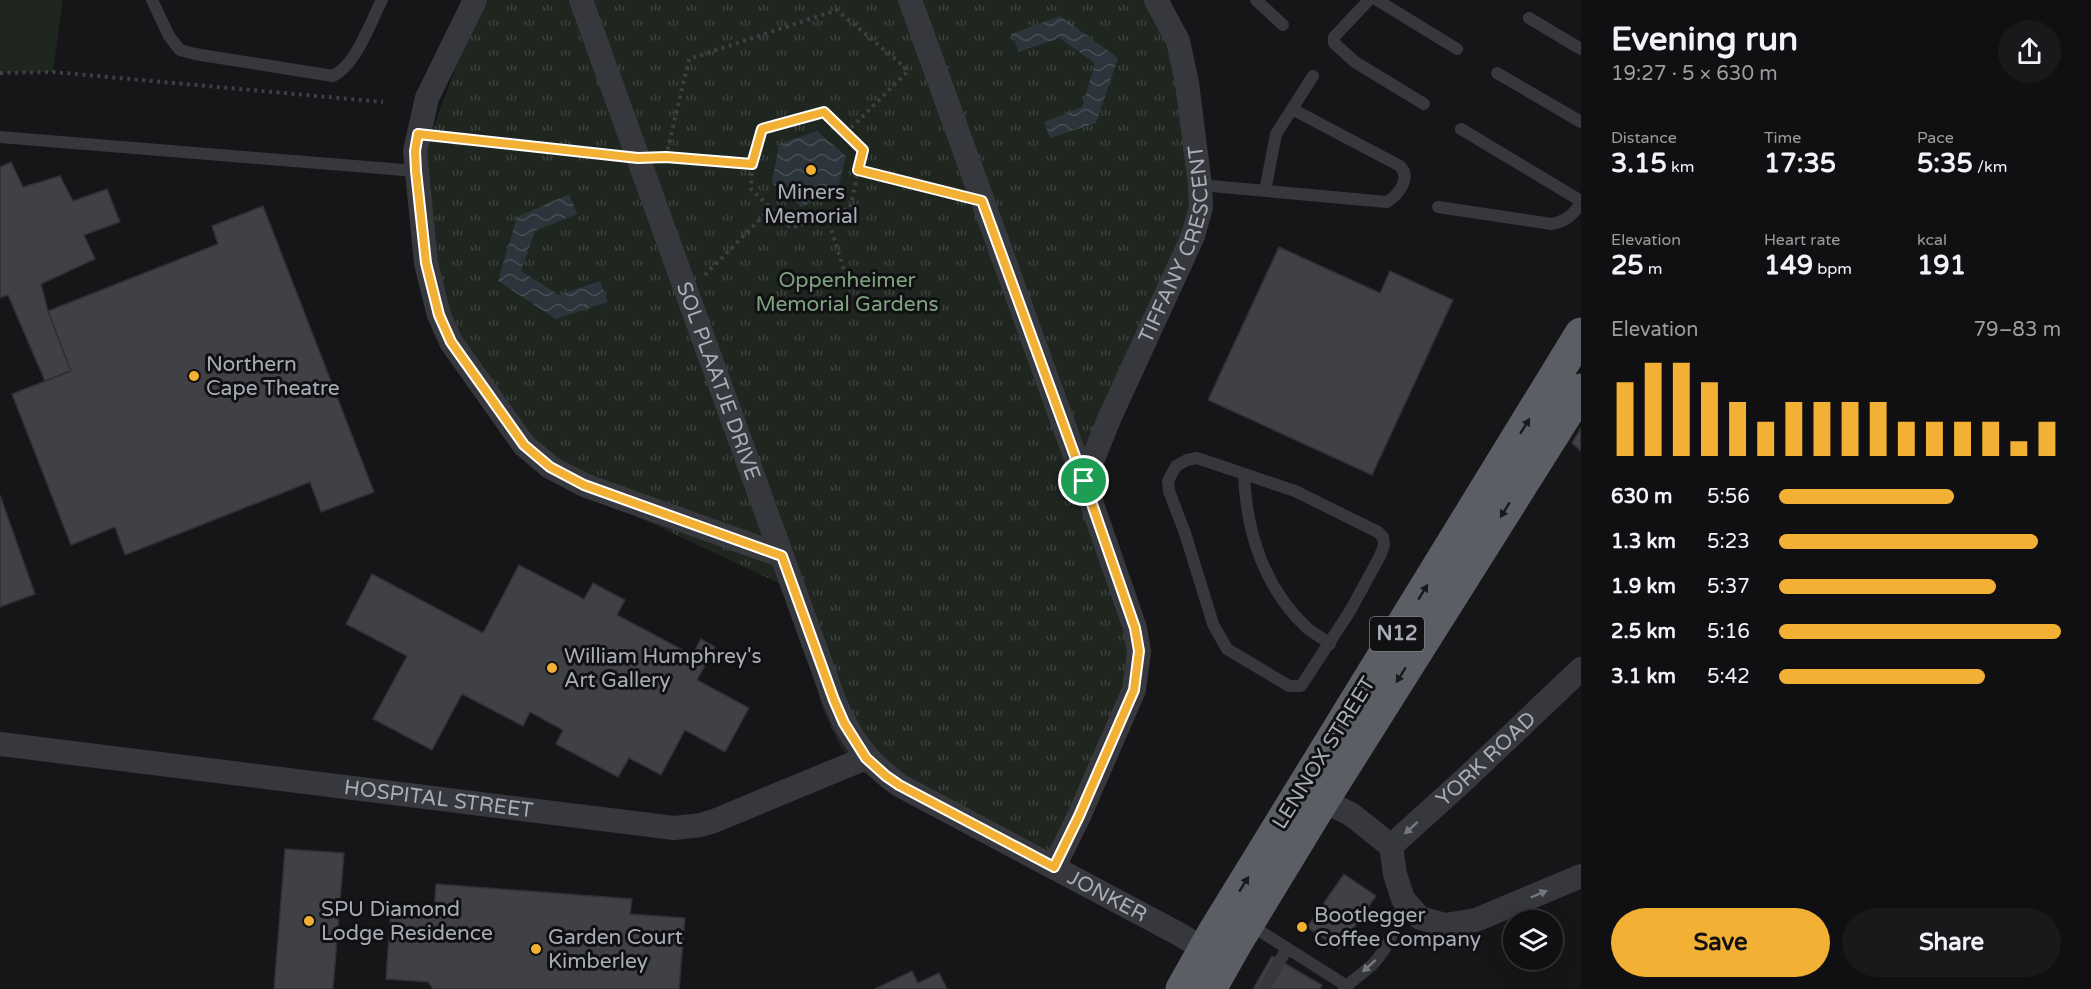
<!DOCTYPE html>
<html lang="en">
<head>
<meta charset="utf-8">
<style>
  body { margin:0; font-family:"Varela Round",sans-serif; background:#19191b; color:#f1f3f6; height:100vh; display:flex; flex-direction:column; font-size:22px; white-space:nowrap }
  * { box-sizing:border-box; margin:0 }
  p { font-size:20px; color:#9c9d9f }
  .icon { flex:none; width:33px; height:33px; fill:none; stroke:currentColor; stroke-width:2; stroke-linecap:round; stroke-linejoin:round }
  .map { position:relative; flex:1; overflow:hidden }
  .details { display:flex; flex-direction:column; background:#101012; width:510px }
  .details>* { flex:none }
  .fabs { position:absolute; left:1503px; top:910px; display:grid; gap:12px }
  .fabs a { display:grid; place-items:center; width:60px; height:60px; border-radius:50%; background:#101012; box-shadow:0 6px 24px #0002,0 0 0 2px #303032; font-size:30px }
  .pin { position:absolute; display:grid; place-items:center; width:51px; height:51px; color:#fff; margin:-26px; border:3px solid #fff; border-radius:50%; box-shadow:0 2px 6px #0007 }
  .round { display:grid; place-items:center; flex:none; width:63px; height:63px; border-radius:32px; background:#19191b }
  .head { display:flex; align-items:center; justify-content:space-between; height:102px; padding:0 30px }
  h1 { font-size:33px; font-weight:700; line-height:45px }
  .metrics { display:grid; grid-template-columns:repeat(3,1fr); gap:9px; height:102px; padding:6px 30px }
  .metrics div { display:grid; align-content:center }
  .metrics b { font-size:26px; font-weight:700 }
  .metrics small { font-size:16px; font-weight:400 }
  .metrics p { font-size:16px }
  .chart { height:168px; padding:12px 30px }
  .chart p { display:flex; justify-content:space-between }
  .chart svg { width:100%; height:108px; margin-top:6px; stroke:#f2b134; stroke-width:6 }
  .primary-button { display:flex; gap:12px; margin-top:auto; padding:12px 30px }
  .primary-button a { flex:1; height:69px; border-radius:36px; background:#f2b134; color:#111; font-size:24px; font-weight:700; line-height:69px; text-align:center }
  .primary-button a+a { background:#19191b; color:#f1f3f6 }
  ul { padding:0 30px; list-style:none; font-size:20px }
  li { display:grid; grid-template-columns:96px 72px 1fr; align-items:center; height:45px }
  li i { height:15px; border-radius:8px; background:#f2b134 }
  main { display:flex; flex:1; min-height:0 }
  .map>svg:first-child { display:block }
  .green { fill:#1e261f }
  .park { fill:url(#park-tufts) }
  .water { fill:url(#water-waves) }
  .building { fill:#404145; stroke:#303034; stroke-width:1.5 }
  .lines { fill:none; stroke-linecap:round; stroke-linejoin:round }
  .path { stroke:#3d3f44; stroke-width:4; stroke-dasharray:3 4.5; stroke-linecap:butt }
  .service { stroke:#37383d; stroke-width:12 }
  .minor { stroke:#37383d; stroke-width:24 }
  .trunk { stroke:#5b5e65; stroke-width:33 }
  .oneway { fill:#18191b }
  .oneway2 { fill:#757881 }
  .route-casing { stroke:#fff; stroke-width:12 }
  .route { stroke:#f2b134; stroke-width:8 }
  .poi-dot { fill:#f2b134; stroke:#111113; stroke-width:2 }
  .labels { text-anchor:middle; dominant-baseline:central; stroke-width:6; stroke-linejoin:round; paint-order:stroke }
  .shield { fill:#111113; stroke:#7b7e86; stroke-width:1.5 }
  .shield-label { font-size:20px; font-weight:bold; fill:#a8adb8 }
  .poi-label { font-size:21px; fill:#a8adb8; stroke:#111113; text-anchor:start }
  .street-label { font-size:21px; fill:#a8adb8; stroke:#111113 }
  .park-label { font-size:21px; fill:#7fa381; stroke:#111113 }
</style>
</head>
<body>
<main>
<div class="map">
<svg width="1581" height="989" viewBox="0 0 1581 989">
  <defs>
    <pattern id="park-tufts" width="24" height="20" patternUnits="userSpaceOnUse" patternTransform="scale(1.5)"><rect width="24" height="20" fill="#1e261f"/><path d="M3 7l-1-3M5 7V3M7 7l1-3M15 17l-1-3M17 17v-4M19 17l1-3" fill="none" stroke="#3c433d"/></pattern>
    <pattern id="water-waves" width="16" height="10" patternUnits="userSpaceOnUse" patternTransform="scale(1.5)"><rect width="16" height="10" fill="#2c353c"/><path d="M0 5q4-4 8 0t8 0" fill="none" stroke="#485056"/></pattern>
  </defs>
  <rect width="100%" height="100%" fill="#161618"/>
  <path class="green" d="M 0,0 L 63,0 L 53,72 L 0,73 Z"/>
  <path class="park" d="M 481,0 L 1149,0 L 1173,40 L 1197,206 L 1082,494 L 1140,663 L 1044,872 L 864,773 L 841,748 L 823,709 L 787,587 L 530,466 L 439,328 L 411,188 Z"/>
  <g class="water">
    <path d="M 1060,16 L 1118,58 L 1096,123 L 1050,138 L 1044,122 L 1082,107 L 1095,63 L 1059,38 L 1019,52 L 1011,34 Z"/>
    <path d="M 817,131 L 846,156 L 837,192 L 801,207 L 772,183 L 779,144 Z"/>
    <path d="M 569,194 L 577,214 L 535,231 L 521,271 L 559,295 L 600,281 L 608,302 L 556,319 L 498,281 L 517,217 Z"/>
  </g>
  <g class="building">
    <path d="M 11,162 L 23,187 L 60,176 L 73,201 L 107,189 L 120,222 L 84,235 L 95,259 L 41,284 L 48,311 L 71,371 L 45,381 L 8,295 L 0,298 L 0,167 Z"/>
    <path d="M 263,206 L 374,492 L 321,512 L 310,482 L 125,555 L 115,527 L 71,545 L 12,394 L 71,371 L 48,311 L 218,244 L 212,226 Z"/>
    <path d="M 1279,247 L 1380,293 L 1390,271 L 1453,300 L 1372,475 L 1208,400 Z"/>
    <path d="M 1581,428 L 1581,451 L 1572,443 Z"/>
    <path d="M 0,495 L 35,594 L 0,607 Z"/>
    <path d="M 519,565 L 584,599 L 593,583 L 625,600 L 617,615 L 692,655 L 701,639 L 715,647 L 697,680 L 749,708 L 725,752 L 685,730 L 661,775 L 629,758 L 618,777 L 556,744 L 563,730 L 530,712 L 523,726 L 462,694 L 432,750 L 373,719 L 407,656 L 346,624 L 372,574 L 483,633 Z"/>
    <path d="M 285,849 L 344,853 L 333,989 L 274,989 Z"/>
    <path d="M 1344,874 L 1376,896 L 1339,949 L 1307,927 Z"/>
    <path d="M 436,884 L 632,899 L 630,914 L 685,918 L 679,989 L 433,989 L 428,982 L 386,979 L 391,908 L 434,912 Z"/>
    <path d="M 1272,956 L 1322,985 L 1320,989 L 1253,989 Z"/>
    <path d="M 912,971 L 918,983 L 939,973 L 947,989 L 875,989 Z"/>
  </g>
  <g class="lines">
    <g class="path">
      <path d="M 0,73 L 53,72 L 383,102"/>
      <path d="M 846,133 L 909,70"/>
      <path d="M 442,137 L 611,155"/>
      <path d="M 663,157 L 752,164 L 762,129 L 824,112 L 863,150 L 850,208 L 791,228 L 751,189 L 752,164"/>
      <path d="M 666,157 L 689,59 L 837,10 L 908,70"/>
      <path d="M 858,170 L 955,194"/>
      <path d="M 827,216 L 851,292"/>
      <path d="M 705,275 L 771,208"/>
    </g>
    <g class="service">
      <path d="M 152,0 L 169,36 L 180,50 L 195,54 L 333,76 C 356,65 370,23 382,0"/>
      <path d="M 1256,0 L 1283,25"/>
      <path d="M 1369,0 L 1334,37 L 1334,43 L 1355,62 L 1424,104"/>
      <path d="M 1377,0 L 1457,49"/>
      <path d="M 1529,18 L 1581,49"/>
      <path d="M 1497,73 L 1581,122"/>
      <path d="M 1461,129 L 1581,201"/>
      <path d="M 0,137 L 416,171"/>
      <path d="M 1200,185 L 1387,202 C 1398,195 1412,178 1400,166 L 1292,109"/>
      <path d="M 1265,191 L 1276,134 L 1313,76"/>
      <path d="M 1438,207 L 1552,224 C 1566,221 1573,215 1581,203"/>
      <path d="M 1197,458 L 1295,491 L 1378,532 L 1383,537 L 1384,545 L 1380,556 L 1350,611 L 1301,686 L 1289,686 L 1227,649 L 1213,624 L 1185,533 L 1169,491 L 1168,481 L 1176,466 L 1187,460 Z"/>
      <path d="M 1244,474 C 1246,531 1264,588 1307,628 C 1314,634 1323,638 1330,644"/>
      <path d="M 1249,924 L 1347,986"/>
      <path d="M 1264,989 L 1287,948"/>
      <path d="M 1344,989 C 1353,979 1364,973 1373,964 C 1392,944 1396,925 1403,899"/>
    </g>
    <g class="minor">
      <path d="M 475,0 L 427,98 L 415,151 L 426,263 L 439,315 L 451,342 L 524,445 L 550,467 L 584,485 L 782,556"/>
      <path id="s1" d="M 581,0 L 834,700 C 850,738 866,761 899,785 L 1177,933 L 1218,957"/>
      <path d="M 910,0 L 1084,481 L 1135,628 L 1139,651 L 1134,690 L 1079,816 L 1054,867"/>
      <path id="s2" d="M 1084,481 L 1109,419 L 1193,236 L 1201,207 L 1200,185 L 1187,83 L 1178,41 L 1156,0"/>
      <path id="s3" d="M 0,744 L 674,828 L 701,825 L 714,821 L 866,758"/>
      <path d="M 1310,793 L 1352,815 L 1391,846 L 1395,874 L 1403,899 L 1420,918 L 1445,925 L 1476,920 L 1581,876"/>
      <path id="s4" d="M 1391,846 L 1463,781 L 1581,669"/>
    </g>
    <g class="trunk">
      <path d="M 1182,989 L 1213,934 L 1581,334"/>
      <path d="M 1210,989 L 1236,943 L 1323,800 L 1581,390"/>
    </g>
  </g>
  <defs><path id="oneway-solid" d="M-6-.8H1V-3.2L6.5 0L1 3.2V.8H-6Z" transform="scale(1.5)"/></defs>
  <g class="oneway">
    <use href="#oneway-solid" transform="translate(1525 426) rotate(-58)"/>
    <use href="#oneway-solid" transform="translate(1505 510) rotate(122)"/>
    <use href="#oneway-solid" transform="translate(1423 592) rotate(-58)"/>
    <use href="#oneway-solid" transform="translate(1401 675) rotate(122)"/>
    <use href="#oneway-solid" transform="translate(1244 884) rotate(-58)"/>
  </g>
  <g class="oneway2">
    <use href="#oneway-solid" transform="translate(1411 828) rotate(138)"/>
    <use href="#oneway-solid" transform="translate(1539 894) rotate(-23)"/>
    <use href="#oneway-solid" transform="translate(1369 966) rotate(138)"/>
  </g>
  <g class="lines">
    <g class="route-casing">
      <path id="route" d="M 824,112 L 863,150 L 858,170 L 982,201 L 1084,481 L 1135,628 L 1139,651 L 1134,690 L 1079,816 L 1054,867 L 899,785 L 886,776 L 866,758 L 844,723 L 834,700 L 782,556 L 584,485 L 550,467 L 524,445 L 451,342 L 439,315 L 426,263 L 416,171 L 415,151 L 418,134 L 638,158 L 666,157 L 752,164 L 762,129 Z"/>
    </g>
    <use href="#route" class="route"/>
  </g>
  <g class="poi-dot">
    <circle cx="811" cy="170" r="6"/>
    <circle cx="194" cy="376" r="6"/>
    <circle cx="552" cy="668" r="6"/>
    <circle cx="309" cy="921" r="6"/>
    <circle cx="1302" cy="927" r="6"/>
    <circle cx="536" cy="949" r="6"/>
  </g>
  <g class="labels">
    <rect class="shield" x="1370" y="617" width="54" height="34" rx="4.5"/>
    <g class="shield-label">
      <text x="1397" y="634">N12</text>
    </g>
    <g class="poi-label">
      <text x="811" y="192" text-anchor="middle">Miners<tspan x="811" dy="24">Memorial</tspan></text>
      <text x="206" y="364">Northern<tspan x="206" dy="24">Cape Theatre</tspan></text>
      <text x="564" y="656">William Humphrey's<tspan x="564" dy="24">Art Gallery</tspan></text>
      <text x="321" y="909">SPU Diamond<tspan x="321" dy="24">Lodge Residence</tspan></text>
      <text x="1314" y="915">Bootlegger<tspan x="1314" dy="24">Coffee Company</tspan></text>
      <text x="548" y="937">Garden Court<tspan x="548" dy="24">Kimberley</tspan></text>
    </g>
    <g class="street-label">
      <text stroke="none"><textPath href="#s2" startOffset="256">TIFFANY CRESCENT</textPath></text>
      <text stroke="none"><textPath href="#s1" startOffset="405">SOL PLAATJE DRIVE</textPath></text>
      <text transform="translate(1324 753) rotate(-58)">LENNOX STREET</text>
      <text stroke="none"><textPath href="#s4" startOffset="129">YORK ROAD</textPath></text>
      <text stroke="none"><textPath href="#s3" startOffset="442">HOSPITAL STREET</textPath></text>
      <text stroke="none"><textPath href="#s1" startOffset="1089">JONKER</textPath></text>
    </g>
    <g class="park-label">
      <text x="847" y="280">Oppenheimer<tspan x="847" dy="24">Memorial Gardens</tspan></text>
    </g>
  </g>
</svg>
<div class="fabs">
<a><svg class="icon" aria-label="layers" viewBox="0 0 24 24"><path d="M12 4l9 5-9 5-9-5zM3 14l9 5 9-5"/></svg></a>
</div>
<div class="pin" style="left:1084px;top:481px;background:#1e9e55"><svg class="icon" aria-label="arrive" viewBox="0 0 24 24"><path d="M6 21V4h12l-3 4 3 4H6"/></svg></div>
</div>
<section class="details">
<div class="head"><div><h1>Evening run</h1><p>19:27 · 5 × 630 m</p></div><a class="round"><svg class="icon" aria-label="share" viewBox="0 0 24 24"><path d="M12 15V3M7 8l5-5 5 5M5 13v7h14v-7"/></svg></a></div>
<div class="metrics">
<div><p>Distance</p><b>3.15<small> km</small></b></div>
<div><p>Time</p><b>17:35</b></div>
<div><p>Pace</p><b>5:35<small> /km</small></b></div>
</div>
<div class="metrics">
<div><p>Elevation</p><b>25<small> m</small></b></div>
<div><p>Heart rate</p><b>149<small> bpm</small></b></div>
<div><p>kcal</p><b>191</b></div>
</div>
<div class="chart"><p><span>Elevation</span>79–83 m</p>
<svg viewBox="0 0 160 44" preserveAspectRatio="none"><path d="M5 44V14M15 44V6M25 44V6M35 44V14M45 44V22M55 44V30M65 44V22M75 44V22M85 44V22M95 44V22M105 44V30M115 44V30M125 44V30M135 44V30M145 44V38M155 44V30"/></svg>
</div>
<ul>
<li><b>630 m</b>5:56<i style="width:62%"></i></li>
<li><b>1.3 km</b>5:23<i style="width:92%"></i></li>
<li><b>1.9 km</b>5:37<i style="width:77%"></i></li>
<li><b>2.5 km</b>5:16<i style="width:100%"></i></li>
<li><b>3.1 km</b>5:42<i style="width:73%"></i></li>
</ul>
<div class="primary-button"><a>Save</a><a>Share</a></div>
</section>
</main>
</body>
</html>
